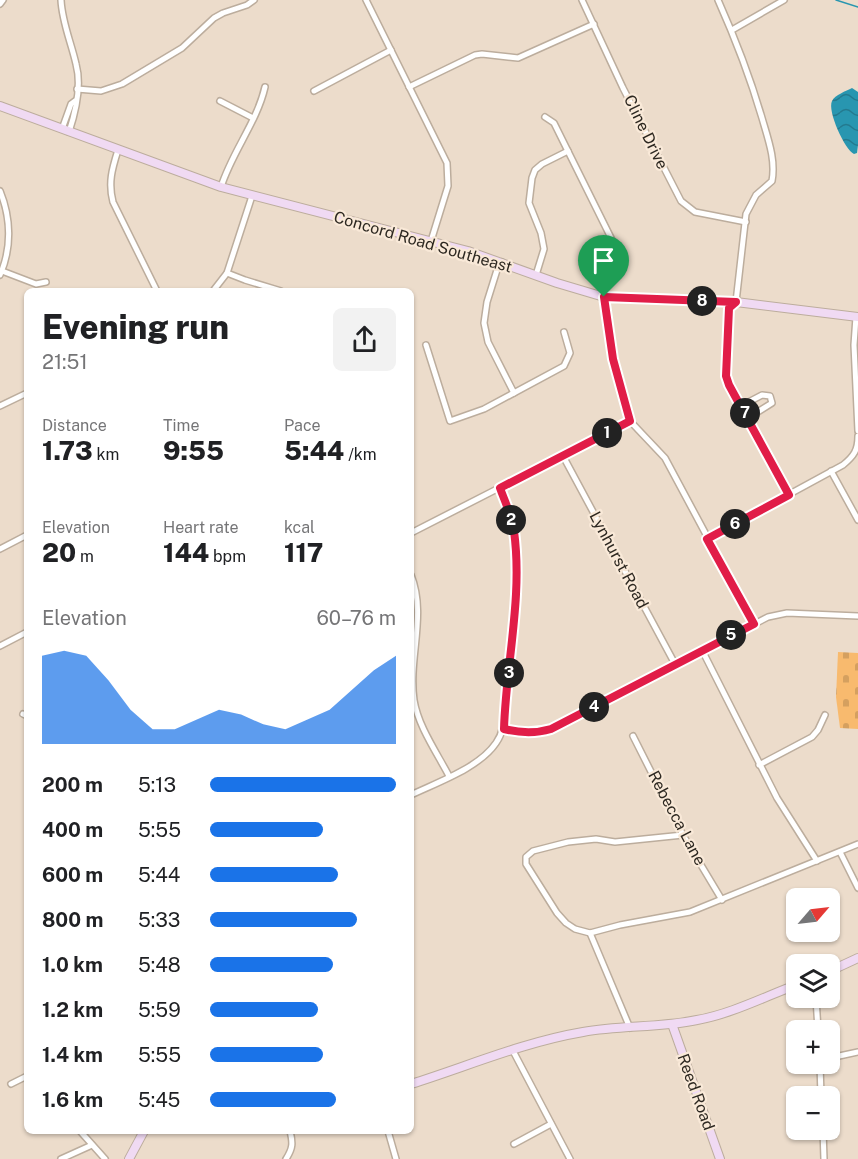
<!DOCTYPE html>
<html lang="en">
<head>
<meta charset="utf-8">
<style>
  body { margin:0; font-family:"Public Sans",sans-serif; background:#f2f2f2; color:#202124; height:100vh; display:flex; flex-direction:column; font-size:22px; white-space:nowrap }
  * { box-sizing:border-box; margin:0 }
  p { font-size:20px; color:#757577 }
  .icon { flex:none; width:33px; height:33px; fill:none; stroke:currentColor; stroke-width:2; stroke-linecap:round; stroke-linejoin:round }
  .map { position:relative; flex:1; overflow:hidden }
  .panel { position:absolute; left:24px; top:288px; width:390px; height:846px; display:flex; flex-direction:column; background:#fff; border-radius:9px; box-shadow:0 2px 4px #0004 }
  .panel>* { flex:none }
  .needle { width:39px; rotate:62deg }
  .tools { position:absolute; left:786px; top:888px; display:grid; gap:12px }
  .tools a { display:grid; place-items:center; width:54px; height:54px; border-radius:9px; background:#fff; box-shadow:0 2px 4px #0004; font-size:30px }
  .pin { position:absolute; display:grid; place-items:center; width:51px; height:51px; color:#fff; margin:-62px -26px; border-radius:50% 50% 50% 0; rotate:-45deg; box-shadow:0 0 6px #0007 }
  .pin .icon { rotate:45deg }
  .km { position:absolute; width:30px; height:30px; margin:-15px; border-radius:50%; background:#222; color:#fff; font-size:16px; line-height:30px; text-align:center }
  .round { display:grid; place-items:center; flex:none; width:63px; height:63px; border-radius:9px; background:#f2f2f2 }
  .headline { display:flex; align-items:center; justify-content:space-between; height:102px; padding:0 18px }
  h1 { font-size:33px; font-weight:800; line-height:45px }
  .figures { display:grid; grid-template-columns:repeat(3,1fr); gap:9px; height:102px; padding:6px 18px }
  .figures div { display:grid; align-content:center }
  .figures b { font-size:26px; font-weight:800 }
  .figures small { font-size:16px; font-weight:400 }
  .figures p { font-size:16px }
  .chart { height:168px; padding:12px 18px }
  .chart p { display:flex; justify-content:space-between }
  .chart svg { width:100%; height:108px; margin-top:6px; fill:#1a73e8; opacity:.7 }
  ul { padding:0 18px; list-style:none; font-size:20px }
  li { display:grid; grid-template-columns:96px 72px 1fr; align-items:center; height:45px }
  li i { height:15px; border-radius:8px; background:#1a73e8 }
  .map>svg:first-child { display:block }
  .cemetery { fill:url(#cemetery-stones) }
  .water { fill:url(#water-waves) }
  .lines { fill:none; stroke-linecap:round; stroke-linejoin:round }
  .stream { stroke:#2896b0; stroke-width:1.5 }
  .street-casing { stroke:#bcad9d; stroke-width:8 }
  .secondary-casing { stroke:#bcad9d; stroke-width:10 }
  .street { stroke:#fff; stroke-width:5 }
  .secondary { stroke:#f0daf3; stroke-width:8 }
  .route-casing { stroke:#fff; stroke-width:12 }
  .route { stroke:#e11d48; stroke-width:8 }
  .labels { text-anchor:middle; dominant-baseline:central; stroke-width:4.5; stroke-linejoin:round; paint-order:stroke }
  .street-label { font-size:16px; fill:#2d2821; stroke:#f9e9d8 }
</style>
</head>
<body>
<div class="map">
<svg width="858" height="1159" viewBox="0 0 858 1159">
  <defs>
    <pattern id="cemetery-stones" width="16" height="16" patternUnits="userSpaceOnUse" patternTransform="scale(1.5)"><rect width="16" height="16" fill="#f8ba6e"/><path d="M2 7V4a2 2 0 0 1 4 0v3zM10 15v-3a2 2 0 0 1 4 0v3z" fill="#d5a05f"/></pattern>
    <pattern id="water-waves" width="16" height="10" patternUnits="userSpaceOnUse" patternTransform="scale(1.5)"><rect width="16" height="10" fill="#2896b0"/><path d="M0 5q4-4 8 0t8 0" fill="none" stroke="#237a8f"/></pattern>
  </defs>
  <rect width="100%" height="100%" fill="#ecdccb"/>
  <path class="cemetery" d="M 838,652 L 858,653 L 858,729 L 840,728 L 836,697 Z"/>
  <path class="water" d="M 852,88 L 858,92 L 858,145 L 857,153 L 854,154 C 845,150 827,111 832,101 C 835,95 846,91 852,88 Z"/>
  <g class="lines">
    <path class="stream" d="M 836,0 L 858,7"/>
    <g class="street-casing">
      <g id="street">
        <path d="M 61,0 C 62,22 71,42 76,64 C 82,86 76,111 69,132"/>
        <path d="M 366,0 L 447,163 L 448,186 L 431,241"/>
        <path d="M 582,0 L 623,88 L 681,201 L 695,212 L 746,222"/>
        <path d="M 718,0 C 735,38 750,77 762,118 C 768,139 776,160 772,181 L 756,195 L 746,214 L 736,302 L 729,308 L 726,376 L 729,385 L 789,495"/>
        <path d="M 0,4 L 3,0"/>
        <path d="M 732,30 L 784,0"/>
        <path d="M 409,87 L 475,55 L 482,54 L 518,58 L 594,24"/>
        <path d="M 77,89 L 101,91 L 122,84 L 182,48 L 214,18 L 223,13 L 247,5 L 254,0"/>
        <path d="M 314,91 L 391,50"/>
        <path d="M 220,101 L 253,118"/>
        <path d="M 545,117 L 554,123 L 620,256 L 617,268"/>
        <path d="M 62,129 L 71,104 L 75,101"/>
        <path d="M 118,150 C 112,169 108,183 113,202 L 157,291"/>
        <path d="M 221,187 C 232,152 257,122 265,87"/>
        <path d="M 0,191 C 11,218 12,248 0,275"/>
        <path d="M 502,262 L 497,270 L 487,302 L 484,323 L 488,342 L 514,393"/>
        <path d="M 2,271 L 36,284 L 46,282"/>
        <path d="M 227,273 L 245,280 L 281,291"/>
        <path d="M 536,275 L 544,249 L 541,233 L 529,203 L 532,178 L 535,170 L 542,164 L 568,151"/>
        <path d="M 213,291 L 227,273 L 252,196"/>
        <path d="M 604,297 L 613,359 L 630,421 L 665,458 L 754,624"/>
        <path d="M 856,317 L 854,345 L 858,431"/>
        <path d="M 426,345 L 450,421 L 484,409 L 564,366 L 570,353 L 564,332"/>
        <path d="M 0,406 L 27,393"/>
        <path d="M 741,406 L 762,395 L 770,396 L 772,403 L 748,418"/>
        <path d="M 563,456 L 675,664"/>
        <path d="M 831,471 L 858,520"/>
        <path d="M 411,533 L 630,421"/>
        <path d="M 707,539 L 843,465 C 854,456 858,450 858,436"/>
        <path d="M 0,549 L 27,535"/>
        <path d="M 411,575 C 427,615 408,658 414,700 C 418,726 437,753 449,776"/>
        <path d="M 0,646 L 27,632"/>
        <path d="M 702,650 L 777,798 L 817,861"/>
        <path d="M 23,714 L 27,716"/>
        <path d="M 503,729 C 520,733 534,734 551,729 L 768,617 L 787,613 L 858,616"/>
        <path d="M 633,736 L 683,835 L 722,900"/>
        <path d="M 759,765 L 812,737 L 818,730 L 825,715"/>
        <path d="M 411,795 C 438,782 479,768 496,743 C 506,729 503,715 505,699 C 512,644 522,587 514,531 C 512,516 505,502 500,488"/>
        <path d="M 683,835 L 615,842 L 596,839 L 568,842 L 533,851 L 526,857 L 526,864 L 557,913 L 566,923 L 575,929 L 590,933 L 620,925 L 690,912 L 858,844"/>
        <path d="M 840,852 L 858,888"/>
        <path d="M 590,933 L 630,1028"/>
        <path d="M 816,998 L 818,1030"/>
        <path d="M 512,1049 L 570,1159"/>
        <path d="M 830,1058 L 858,1052"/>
        <path d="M 820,1064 L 821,1096"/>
        <path d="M 11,1084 L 27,1076"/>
        <path d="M 823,1130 L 824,1159"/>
        <path d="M 80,1131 L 105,1159"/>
        <path d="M 388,1131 L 396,1159"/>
        <path d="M 514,1144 L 551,1124"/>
        <path d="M 61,1159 L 92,1145"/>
        <path d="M 286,1159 C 293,1148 293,1143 290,1131"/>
      </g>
    </g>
    <g class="secondary-casing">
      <g id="secondary">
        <path d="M 0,106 L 221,187 L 468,251 L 557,283 L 604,297 L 736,302 L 858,317"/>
        <path d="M 830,971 L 858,958"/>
        <path d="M 672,1024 L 720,1159"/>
        <path d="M 411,1084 C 468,1066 524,1042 583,1032 C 620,1025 659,1028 697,1020 C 731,1014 764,997 796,985"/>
        <path d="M 129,1159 L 144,1131"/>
      </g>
    </g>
    <use href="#street" class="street"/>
    <use href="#secondary" class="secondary"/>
  </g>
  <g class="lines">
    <g class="route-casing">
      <path id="route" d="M 604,297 L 736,302 L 729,308 L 726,376 L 729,385 L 789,495 L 707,539 L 754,624 L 551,729 C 534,734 520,733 504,729 C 506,663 523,597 514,531 C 512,516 505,502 500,488 L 630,421 L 613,359 Z"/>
    </g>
    <use href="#route" class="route"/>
  </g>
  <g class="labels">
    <g class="street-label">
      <text transform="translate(646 132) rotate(64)">Cline Drive</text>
      <text transform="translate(423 242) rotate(16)">Concord Road Southeast</text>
      <text transform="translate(619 560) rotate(62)">Lynhurst Road</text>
      <text transform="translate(677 818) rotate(62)">Rebecca Lane</text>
      <text transform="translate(696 1092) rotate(70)">Reed Road</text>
    </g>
  </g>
</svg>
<div class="tools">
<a><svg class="needle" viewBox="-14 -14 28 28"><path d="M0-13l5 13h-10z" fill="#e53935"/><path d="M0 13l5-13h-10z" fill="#757577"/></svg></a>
<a><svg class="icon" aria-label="layers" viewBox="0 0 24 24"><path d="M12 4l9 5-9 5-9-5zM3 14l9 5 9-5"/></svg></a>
<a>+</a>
<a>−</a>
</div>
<div class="pin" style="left:604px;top:297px;background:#1e9e55"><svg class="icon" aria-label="arrive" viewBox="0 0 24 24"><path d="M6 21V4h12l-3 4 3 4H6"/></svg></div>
<b class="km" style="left:607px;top:433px">1</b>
<b class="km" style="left:511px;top:520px">2</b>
<b class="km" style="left:509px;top:673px">3</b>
<b class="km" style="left:594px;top:707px">4</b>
<b class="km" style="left:731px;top:635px">5</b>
<b class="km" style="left:735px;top:524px">6</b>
<b class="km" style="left:745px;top:413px">7</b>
<b class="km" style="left:702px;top:301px">8</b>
<section class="panel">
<div class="headline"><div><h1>Evening run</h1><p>21:51</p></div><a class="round"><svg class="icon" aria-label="share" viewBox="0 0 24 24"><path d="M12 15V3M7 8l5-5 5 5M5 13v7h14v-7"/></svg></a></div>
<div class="figures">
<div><p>Distance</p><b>1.73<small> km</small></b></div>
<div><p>Time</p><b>9:55</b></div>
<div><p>Pace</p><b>5:44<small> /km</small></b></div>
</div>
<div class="figures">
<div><p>Elevation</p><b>20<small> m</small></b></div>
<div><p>Heart rate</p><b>144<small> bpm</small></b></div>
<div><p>kcal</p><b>117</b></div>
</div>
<div class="chart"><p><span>Elevation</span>60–76 m</p>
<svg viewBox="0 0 160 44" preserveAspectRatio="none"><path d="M0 44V8L10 6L20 8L30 18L40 30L50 38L60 38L70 34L80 30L90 32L100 36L110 38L120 34L130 30L140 22L150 14L160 8V44z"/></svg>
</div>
<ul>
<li><b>200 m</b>5:13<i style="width:100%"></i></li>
<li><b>400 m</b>5:55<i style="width:61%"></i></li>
<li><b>600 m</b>5:44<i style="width:69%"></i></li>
<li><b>800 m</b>5:33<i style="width:79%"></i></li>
<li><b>1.0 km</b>5:48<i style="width:66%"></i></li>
<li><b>1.2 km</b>5:59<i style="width:58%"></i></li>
<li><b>1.4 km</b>5:55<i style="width:61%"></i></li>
<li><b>1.6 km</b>5:45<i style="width:68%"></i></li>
</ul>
</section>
</div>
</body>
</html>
